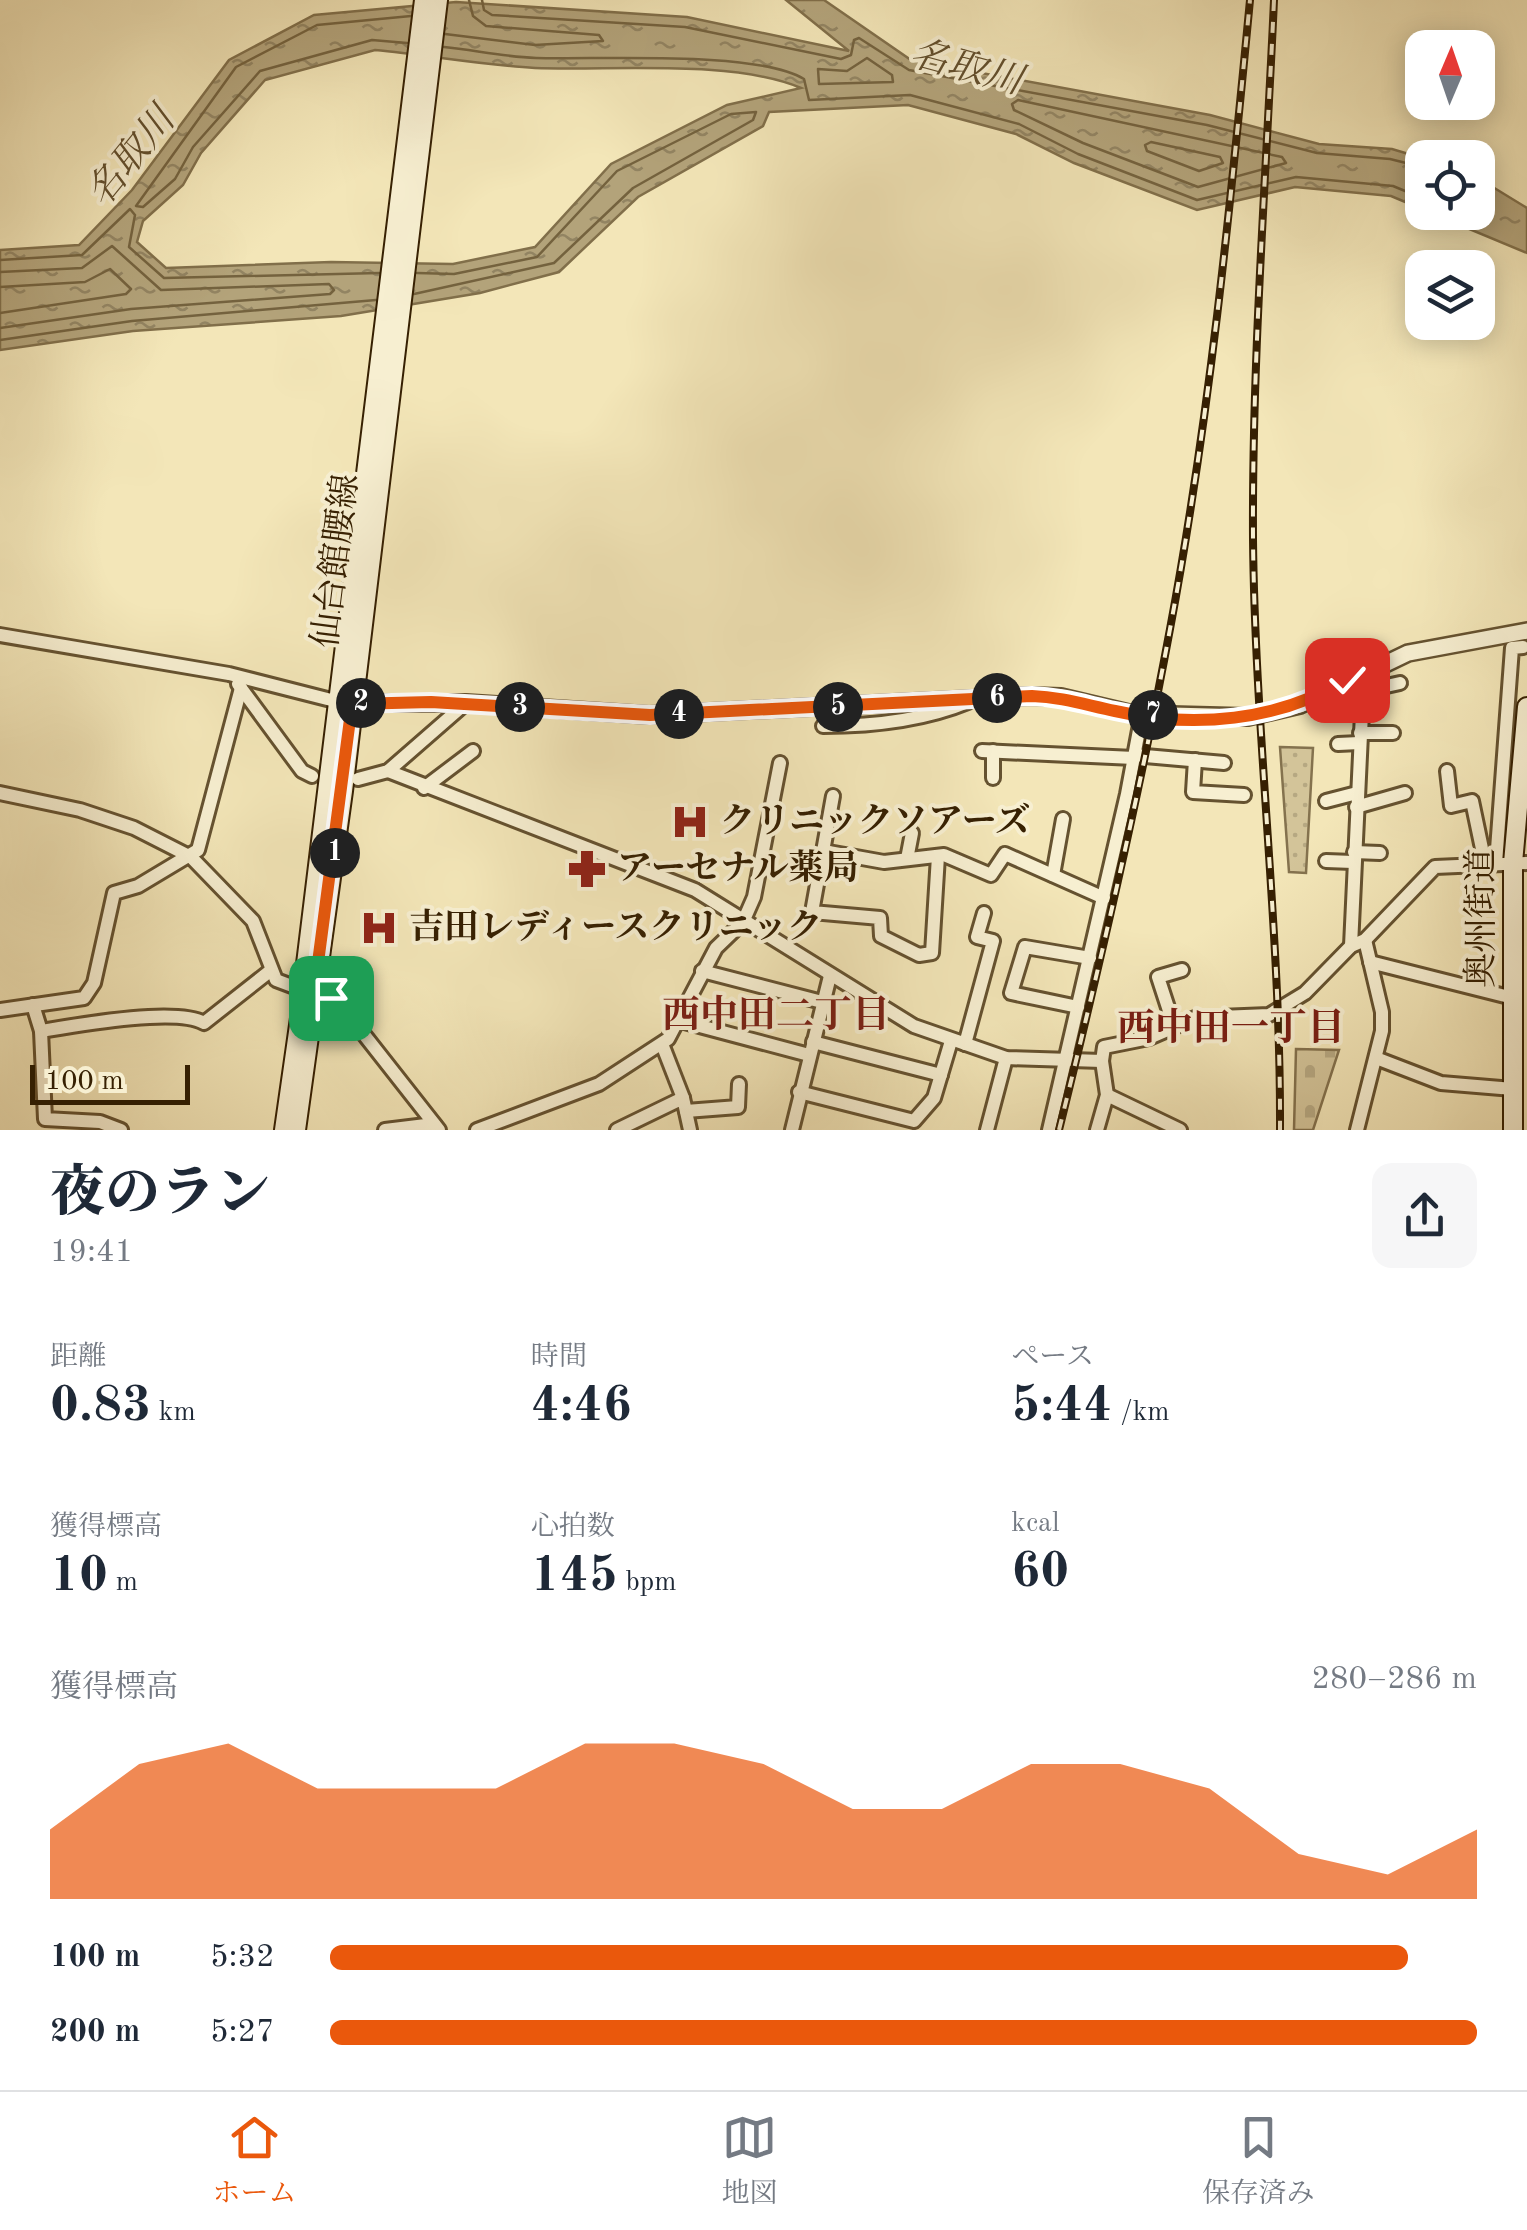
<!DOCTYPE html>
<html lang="ja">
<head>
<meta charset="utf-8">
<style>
  body { margin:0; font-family:"Old Standard TT","Noto Serif JP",serif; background:#f6f6f7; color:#1f2937; height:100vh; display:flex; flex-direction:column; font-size:38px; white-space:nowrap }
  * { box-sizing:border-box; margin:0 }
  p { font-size:32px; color:#747a83 }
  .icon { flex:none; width:55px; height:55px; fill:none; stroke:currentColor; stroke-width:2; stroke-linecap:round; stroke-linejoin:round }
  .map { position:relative; height:1130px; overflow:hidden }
  .drawer { display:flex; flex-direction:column; background:#fff; flex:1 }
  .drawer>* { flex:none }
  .needle { width:65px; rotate:2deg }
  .fabs { position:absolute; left:1405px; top:30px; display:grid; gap:20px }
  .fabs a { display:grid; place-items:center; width:90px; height:90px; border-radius:20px; background:#fff; box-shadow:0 5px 25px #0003; font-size:50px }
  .scale { position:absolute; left:30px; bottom:25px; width:160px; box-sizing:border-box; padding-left:10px; border:5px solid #362002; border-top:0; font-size:28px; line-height:35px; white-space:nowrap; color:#362002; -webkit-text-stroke:8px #f7efd1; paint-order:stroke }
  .pin { position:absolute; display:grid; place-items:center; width:85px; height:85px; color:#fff; margin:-42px; border-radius:20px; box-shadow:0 5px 15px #0006 }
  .km { position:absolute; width:50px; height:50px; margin:-25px; border-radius:50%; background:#222; color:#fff; font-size:28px; line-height:50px; text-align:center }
  .round { display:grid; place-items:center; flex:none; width:105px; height:105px; border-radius:20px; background:#f6f6f7 }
  .head { display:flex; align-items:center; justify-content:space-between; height:170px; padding:0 50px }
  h1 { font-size:55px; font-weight:800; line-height:75px }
  .stats { display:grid; grid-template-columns:repeat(3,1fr); gap:15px; height:170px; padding:10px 50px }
  .stats div { display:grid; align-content:center }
  .stats b { font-size:50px; font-weight:800 }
  .stats small { font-size:28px; font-weight:400 }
  .stats p { font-size:28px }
  .chart { height:280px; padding:20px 50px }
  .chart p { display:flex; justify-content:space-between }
  .chart svg { width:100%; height:180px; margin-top:10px; fill:#ea580c; opacity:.7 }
  ul { padding:0 50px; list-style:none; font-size:32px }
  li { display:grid; grid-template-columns:160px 120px 1fr; align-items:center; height:75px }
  li i { height:25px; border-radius:12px; background:#ea580c }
  .menu { display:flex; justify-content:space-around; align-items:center; height:140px; border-top:2px solid #e0e1e3; background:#fff; font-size:28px; color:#747a83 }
  .menu a { display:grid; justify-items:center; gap:5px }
  .menu .current { color:#ea580c }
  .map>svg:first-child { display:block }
  .grass { fill:url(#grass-dots); stroke:#84724e; stroke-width:2.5 }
  .cemetery { fill:url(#cemetery-stones); stroke:#84724e; stroke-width:2.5 }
  .water { fill:url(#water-ripples); stroke:#816f4a; stroke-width:2.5; fill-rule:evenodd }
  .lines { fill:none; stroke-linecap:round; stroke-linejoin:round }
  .shore { stroke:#74623e; stroke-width:2.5 }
  .minor-casing { stroke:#655230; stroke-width:18 }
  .tertiary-casing { stroke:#655230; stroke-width:20 }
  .secondary-casing { stroke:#362002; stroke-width:22 }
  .minor { stroke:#f7efd1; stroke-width:12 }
  .tertiary { stroke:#f7efd1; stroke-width:15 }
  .secondary { stroke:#f7efd1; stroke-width:18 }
  .rail-casing { stroke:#362002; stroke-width:8 }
  .rail { stroke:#f7efd1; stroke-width:4; stroke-dasharray:11; stroke-linecap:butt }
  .route-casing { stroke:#fff; stroke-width:20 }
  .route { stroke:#ea580c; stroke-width:12 }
  .labels { text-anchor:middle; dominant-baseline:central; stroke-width:8; stroke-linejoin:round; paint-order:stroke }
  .street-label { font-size:35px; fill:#362002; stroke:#f7efd1 }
  .poi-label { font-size:35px; font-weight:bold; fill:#362002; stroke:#f7efd1; text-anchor:start }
  .water-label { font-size:38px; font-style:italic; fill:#624e2c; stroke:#f7efd1 }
  .neighbourhood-label { font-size:38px; font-weight:bold; fill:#7a1f14; stroke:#f7efd1 }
</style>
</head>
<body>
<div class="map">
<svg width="1527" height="1130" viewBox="0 0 1527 1130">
  <defs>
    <pattern id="grass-dots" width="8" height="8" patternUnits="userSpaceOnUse" patternTransform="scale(2.5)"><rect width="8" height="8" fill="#d3c499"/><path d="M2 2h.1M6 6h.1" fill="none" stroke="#b6a882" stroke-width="1.8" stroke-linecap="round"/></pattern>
    <pattern id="cemetery-stones" width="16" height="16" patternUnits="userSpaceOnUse" patternTransform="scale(2.5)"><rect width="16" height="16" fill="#d3c499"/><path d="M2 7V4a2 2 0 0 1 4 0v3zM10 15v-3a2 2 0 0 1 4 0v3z" fill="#b6a882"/></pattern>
    <pattern id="water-ripples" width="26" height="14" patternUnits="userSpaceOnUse" patternTransform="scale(2.5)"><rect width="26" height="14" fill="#b3a37a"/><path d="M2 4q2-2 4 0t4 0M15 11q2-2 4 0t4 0" fill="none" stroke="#928462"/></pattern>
  </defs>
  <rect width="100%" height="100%" fill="#f3e6b8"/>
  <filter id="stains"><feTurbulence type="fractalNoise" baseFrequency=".002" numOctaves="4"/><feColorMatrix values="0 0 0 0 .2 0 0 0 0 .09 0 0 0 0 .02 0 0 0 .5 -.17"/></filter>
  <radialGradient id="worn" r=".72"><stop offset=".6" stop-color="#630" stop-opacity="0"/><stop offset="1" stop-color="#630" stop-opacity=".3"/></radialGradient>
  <path class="grass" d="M 1280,747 L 1313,748 L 1306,873 L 1289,872 Z"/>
  <path class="cemetery" d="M 1296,1049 L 1339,1050 L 1313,1130 L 1294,1130 Z"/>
  <g class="water">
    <path d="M 786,0 L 824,0 L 911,60 L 1210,115 L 1319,144 L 1392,149 L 1422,158 L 1422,209 L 1391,196 L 1295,187 L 1197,210 L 1074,163 L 1016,134 L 908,105 L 769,112 L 763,126 L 638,197 L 559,272 L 480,293 L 341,316 L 133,331 L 0,350 L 0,250 L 79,245 L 132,190 L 229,60 L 314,15 L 456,2 L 687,17 L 849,51 ZM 375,50 C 428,55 482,65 535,68 C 611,71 732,59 801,88 L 727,105 L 611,164 L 535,247 L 453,264 L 331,262 L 166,268 L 137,242 L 143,221 L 183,185 L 201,153 L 265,80 Z"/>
    <path d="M 1478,178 L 1527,208 L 1527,253 L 1431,213 L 1478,212 Z"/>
  </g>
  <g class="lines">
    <g class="shore">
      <path d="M 482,0 L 484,10 L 492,15 L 685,27 L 841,59 L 851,55 L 854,40 L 859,38 L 909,70 L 1207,125 L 1317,153 L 1390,159 L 1422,167"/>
      <path d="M 445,34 L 535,45 L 603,41 L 599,35 L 486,26 L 473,16 L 469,0"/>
      <path d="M 407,43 L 372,40 L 260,71 L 193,147 L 175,179 L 143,207 L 136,206 L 236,67 L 317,25 L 411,16"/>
      <path d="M 444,47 C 474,50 505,57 536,58 C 597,60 756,50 804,79 L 809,100 L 910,95 L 1019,124 L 1078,154 L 1197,200 L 1296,177 L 1393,186 L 1422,198"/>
      <path d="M 867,58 L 892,75 L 893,82 L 819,84 L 818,69 L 847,71 Z"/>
      <path d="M 1018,100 L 1282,157 L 1286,163 L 1198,187 L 1083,143 L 1014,110 L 1012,104 Z"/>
      <path d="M 1151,142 L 1220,157 L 1223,163 L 1199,171 L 1147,151 L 1145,145 Z"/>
      <path d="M 0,260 L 82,255 L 130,209 L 135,215 L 129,247 L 164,278 L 379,273"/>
      <path d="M 0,272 L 82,268 L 112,246 L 161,290 L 329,284 L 334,290 L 330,294 L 131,309 L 0,328"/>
      <path d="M 0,287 L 85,282 L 110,269 L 131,289 L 126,294 L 0,313"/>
      <path d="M 414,294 L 554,263 L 633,188 L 753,120 L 756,112 L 731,114 L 617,171 L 537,257 L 454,274 L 417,273"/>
      <path d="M 0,340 L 132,321 L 376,300"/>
    </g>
    <g class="minor-casing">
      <g id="minor">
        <path d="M 0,635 L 229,674 L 339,702"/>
        <path d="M 238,684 L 302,771 L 312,776"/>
        <path d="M 1341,696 L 1400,683"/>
        <path d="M 823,726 C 873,726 922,721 968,702"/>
        <path d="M 1360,733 L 1393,733"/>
        <path d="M 1338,744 L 1359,743"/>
        <path d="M 982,751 L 1134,758"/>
        <path d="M 1134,755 L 1224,763"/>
        <path d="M 1195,760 L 1193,792 L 1244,795"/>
        <path d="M 388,771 L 695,890 L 914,1026 L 1006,1058 L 1102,1061 L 1104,1047 L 1149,1038 L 1195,1018 L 1269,1015 L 1305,993 L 1351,946 L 1365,940 L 1435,867 L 1527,863"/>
        <path d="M 1447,771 L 1451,806 L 1472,801 L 1485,863"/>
        <path d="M 993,778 L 993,751"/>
        <path d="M 358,779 L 388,771 L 466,703"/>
        <path d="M 424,788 L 473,751"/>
        <path d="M 0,793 L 80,810 L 134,828 L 191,857 L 253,921 L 276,980 L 340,1004 L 439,1130"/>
        <path d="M 833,796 L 812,912 L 880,918 L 881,936 L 919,955 L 932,953 L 938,856"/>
        <path d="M 1326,801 L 1357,793"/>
        <path d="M 1356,807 L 1405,793"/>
        <path d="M 823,851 L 884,862 L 944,855 L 991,875 L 1005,854 L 1104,898"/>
        <path d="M 1354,852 L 1380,853"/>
        <path d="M 907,859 L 912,833"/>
        <path d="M 1326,861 L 1353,862"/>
        <path d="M 1496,863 L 1512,648 L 1523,647"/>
        <path d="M 1053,875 L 1063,819"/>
        <path d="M 1351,946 L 1363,692"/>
        <path d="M 1370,962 L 1513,998"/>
        <path d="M 702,971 L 822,1002"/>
        <path d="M 33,1005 L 41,1031 L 45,1119 L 100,1122 L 121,1130"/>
        <path d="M 1078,1007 L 1011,993 L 1025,947 L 1090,958"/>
        <path d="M 0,1010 L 84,998 L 94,983 L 114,893 L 138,886 L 198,850 L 241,688"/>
        <path d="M 677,1020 L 809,1055"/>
        <path d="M 1174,1026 L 1158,977 L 1182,970"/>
        <path d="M 41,1031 C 77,1025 176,1007 204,1023 L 270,971"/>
        <path d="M 813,1042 L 941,1075"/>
        <path d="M 662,1044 L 683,1098"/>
        <path d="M 965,1044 L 993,941 L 977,937 L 984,913"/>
        <path d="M 1376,1058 L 1441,1083 L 1513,1089"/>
        <path d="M 799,1092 L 914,1121 L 934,1098 L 951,1041"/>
        <path d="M 1107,1095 L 1180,1130"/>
        <path d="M 686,1111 L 738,1107 L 739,1084"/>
        <path d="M 385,1130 L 434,1124"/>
        <path d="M 477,1130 L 599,1084 L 668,1039 L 716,948 L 743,922 L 754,897 L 780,763"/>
        <path d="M 617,1130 L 683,1098 L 690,1130"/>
        <path d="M 792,1130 L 830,976"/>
        <path d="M 987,1130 L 1006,1058"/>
        <path d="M 1049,1130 L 1127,794 L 1142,714"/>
        <path d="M 1097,1130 L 1107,1095 L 1102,1061"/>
        <path d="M 1357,1130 L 1382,1031 L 1382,1012 L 1365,940"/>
      </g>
    </g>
    <g class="tertiary-casing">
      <path id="tertiary" d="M 345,703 L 466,703 L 649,715 L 1032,696 L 1061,697 L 1133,714 L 1248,717 L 1300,705 L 1408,653 L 1527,631"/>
    </g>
    <g class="secondary-casing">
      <g id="secondary">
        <path d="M 305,972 L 424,0"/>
        <path d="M 284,1130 L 300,1018"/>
        <path d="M 296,1130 L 343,791 L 438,0"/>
        <path d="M 1513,1130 L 1513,863 L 1527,707"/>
      </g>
    </g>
    <use href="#minor" class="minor"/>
    <use href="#tertiary" class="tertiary"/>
    <use href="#secondary" class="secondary"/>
    <g class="rail-casing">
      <g id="rail">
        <path d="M 1274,0 C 1266,179 1252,359 1253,539 C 1255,736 1281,932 1280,1130"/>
        <path d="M 1059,1130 C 1100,964 1139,797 1170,629 C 1209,421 1230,210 1250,0"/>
      </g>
    </g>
    <use href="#rail" class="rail"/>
  </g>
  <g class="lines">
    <g class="route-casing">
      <path id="route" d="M 331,998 L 314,993 L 352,704 L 431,702 L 650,715 L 1032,696 C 1061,697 1086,705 1115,711 C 1194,729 1277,721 1347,680"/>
    </g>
    <use href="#route" class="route"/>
  </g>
  <defs>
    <g id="hospital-bare" transform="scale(3)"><path d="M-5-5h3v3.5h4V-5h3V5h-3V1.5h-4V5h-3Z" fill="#8f2418" stroke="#f7efd1" stroke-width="2.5" paint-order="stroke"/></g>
    <g id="pharmacy-bare" transform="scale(3)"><path d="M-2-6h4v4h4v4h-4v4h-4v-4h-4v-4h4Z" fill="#8f2418" stroke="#f7efd1" stroke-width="2.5" paint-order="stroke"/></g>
  </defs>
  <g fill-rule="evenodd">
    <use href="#hospital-bare" x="690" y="822"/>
    <use href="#pharmacy-bare" x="587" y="869"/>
    <use href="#hospital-bare" x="379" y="928"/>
  </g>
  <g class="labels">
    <g class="street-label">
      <text transform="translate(337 561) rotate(-83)">仙台館腰線</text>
      <text transform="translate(1482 918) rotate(-90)">奥州街道</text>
    </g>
    <g class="poi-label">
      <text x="720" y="822">クリニックソアーズ</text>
      <text x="617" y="869">アーセナル薬局</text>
      <text x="409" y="928">吉田レディースクリニック</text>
    </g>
    <g class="water-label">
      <text transform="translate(966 69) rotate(15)">名取川</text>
      <text transform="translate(132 158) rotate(-51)">名取川</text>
    </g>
    <g class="neighbourhood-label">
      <text x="776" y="1017">西中田二丁目</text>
      <text x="1231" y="1030">西中田一丁目</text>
    </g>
  </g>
  <rect width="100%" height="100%" filter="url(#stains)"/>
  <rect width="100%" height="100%" fill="url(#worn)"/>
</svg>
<div class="fabs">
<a><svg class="needle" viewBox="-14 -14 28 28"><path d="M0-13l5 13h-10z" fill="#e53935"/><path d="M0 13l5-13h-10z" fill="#747a83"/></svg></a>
<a><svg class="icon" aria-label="locate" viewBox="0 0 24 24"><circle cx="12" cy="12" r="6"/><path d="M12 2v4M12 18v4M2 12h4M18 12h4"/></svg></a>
<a><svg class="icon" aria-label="layers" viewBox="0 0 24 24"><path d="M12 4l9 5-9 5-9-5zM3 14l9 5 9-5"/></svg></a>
</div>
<div class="scale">100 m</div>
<div class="pin" style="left:331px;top:998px;background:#1e9e55"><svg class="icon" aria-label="arrive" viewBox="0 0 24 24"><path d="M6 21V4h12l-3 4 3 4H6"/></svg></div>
<div class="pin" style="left:1347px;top:680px;background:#d93025"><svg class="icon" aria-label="check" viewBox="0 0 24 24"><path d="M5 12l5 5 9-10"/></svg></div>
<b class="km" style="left:335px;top:853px">1</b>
<b class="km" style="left:361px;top:703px">2</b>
<b class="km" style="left:520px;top:707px">3</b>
<b class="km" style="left:679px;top:714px">4</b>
<b class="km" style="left:838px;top:707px">5</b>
<b class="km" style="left:997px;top:698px">6</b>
<b class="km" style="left:1153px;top:715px">7</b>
</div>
<section class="drawer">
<div class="head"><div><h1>夜のラン</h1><p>19:41</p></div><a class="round"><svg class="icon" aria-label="share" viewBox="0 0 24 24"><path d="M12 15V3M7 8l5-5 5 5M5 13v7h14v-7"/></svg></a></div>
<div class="stats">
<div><p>距離</p><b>0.83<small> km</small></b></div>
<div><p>時間</p><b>4:46</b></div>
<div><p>ペース</p><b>5:44<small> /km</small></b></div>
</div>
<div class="stats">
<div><p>獲得標高</p><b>10<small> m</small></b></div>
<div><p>心拍数</p><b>145<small> bpm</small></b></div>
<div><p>kcal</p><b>60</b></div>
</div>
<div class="chart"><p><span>獲得標高</span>280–286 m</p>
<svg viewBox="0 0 160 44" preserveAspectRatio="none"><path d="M0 44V27L10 11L20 6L30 17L40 17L50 17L60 6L70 6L80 11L90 22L100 22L110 11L120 11L130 17L140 33L150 38L160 27V44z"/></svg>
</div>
<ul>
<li><b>100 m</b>5:32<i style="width:94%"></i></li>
<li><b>200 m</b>5:27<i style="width:100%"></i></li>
</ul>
</section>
<nav class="menu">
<a class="current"><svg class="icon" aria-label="home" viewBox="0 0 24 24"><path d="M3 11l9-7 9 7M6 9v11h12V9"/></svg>ホーム</a>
<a><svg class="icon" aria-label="map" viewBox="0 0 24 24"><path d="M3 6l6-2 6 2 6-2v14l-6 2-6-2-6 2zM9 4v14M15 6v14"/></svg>地図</a>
<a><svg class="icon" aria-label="saved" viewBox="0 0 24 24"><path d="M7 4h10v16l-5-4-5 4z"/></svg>保存済み</a>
</nav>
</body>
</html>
